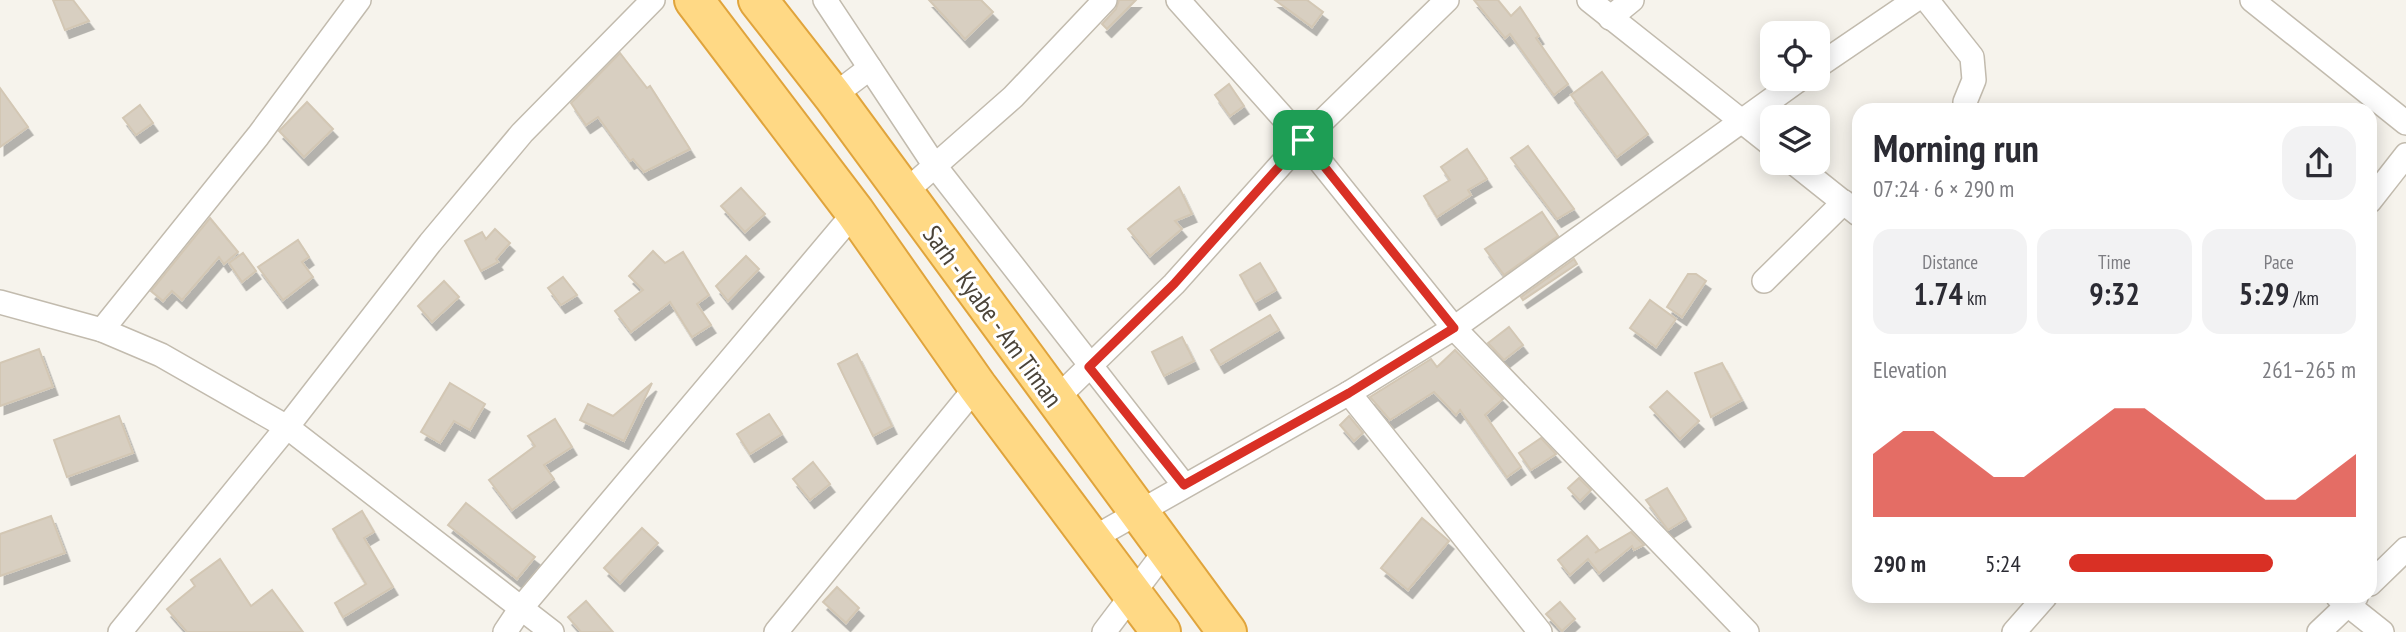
<!DOCTYPE html>
<html lang="en">
<head>
<meta charset="utf-8">
<style>
  body { margin:0; font-family:"PT Sans Narrow",sans-serif; background:#f2f2f3; color:#2b2b33; height:100vh; display:flex; flex-direction:column; font-size:26px; white-space:nowrap }
  * { box-sizing:border-box; margin:0 }
  p { font-size:23px; color:#7c7c81 }
  .icon { flex:none; width:38px; height:38px; fill:none; stroke:currentColor; stroke-width:2; stroke-linecap:round; stroke-linejoin:round }
  .map { position:relative; flex:1; overflow:hidden }
  .side { position:absolute; left:1852px; top:103px; width:525px; height:500px; display:flex; flex-direction:column; background:#fff; border-radius:21px; box-shadow:0 4px 18px #0003 }
  .side>* { flex:none }
  .tools { position:absolute; left:1760px; top:21px; display:grid; gap:14px }
  .tools a { display:grid; place-items:center; width:70px; height:70px; border-radius:14px; background:#fff; box-shadow:0 4px 18px #0003; font-size:35px }
  .pin { position:absolute; display:grid; place-items:center; width:60px; height:60px; color:#fff; margin:-30px; border-radius:14px; box-shadow:0 4px 10px #0006 }
  .round { display:grid; place-items:center; flex:none; width:74px; height:74px; border-radius:21px; background:#f2f2f3 }
  .headline { display:flex; align-items:center; justify-content:space-between; height:119px; padding:0 21px }
  h1 { font-size:38px; font-weight:700; line-height:52px }
  .metrics { display:grid; grid-template-columns:repeat(3,1fr); gap:10px; height:119px; padding:7px 21px }
  .metrics div { display:grid; align-content:center; border-radius:18px; background:#f2f2f3; text-align:center }
  .metrics b { font-size:30px; font-weight:700 }
  .metrics small { font-size:19px; font-weight:400 }
  .metrics p { font-size:19px }
  .chart { height:196px; padding:14px 21px }
  .chart p { display:flex; justify-content:space-between }
  .chart svg { width:100%; height:126px; margin-top:7px; fill:#d93025; opacity:.7 }
  ul { padding:0 21px; list-style:none; font-size:23px }
  li { display:grid; grid-template-columns:112px 84px 1fr; align-items:center; height:52px }
  li i { height:18px; border-radius:9px; background:#d93025 }
  .map>svg:first-child { display:block }
  .building { fill:#d8cfc1; stroke:#d3c7b4; stroke-width:2; filter:url(#shadow) }
  .lines { fill:none; stroke-linecap:round; stroke-linejoin:round }
  .minor-casing { stroke:#c2bbae; stroke-width:26 }
  .trunk-casing { stroke:#e0a43c; stroke-width:42 }
  .minor { stroke:#fff; stroke-width:23 }
  .trunk { stroke:#ffd985; stroke-width:38 }
  .route-casing { stroke:#fff; stroke-width:14 }
  .route { stroke:#d93025; stroke-width:9 }
  .labels { text-anchor:middle; dominant-baseline:central; stroke-width:6; stroke-linejoin:round; paint-order:stroke }
  .street-label { font-size:26px; fill:#4b4439; stroke:#fff }
</style>
</head>
<body>
<div class="map">
<svg width="2406" height="632" viewBox="0 0 2406 632">
  <defs>
    <filter id="shadow"><feDropShadow dx="4.5" dy="8" stdDeviation="0" flood-color="#0004"/></filter>
  </defs>
  <rect width="100%" height="100%" fill="#f6f3ec"/>
  <g class="building">
    <path d="M 53,0 L 73,0 L 89,21 L 65,30 Z"/>
    <path d="M 929,0 L 981,0 L 993,12 L 965,39 Z"/>
    <path d="M 1119,0 L 1136,0 L 1107,29 L 1102,24 L 1116,9 Z"/>
    <path d="M 1275,0 L 1307,0 L 1323,12 L 1312,27 Z"/>
    <path d="M 1474,0 L 1498,0 L 1511,16 L 1520,7 L 1539,36 L 1536,38 L 1568,84 L 1554,95 L 1510,34 L 1505,38 Z"/>
    <path d="M 620,53 L 647,88 L 650,86 L 690,149 L 644,172 L 633,159 L 630,161 L 598,117 L 586,125 L 571,103 Z"/>
    <path d="M 1602,72 L 1648,134 L 1617,157 L 1571,95 Z"/>
    <path d="M 1229,84 L 1244,106 L 1230,116 L 1215,95 Z"/>
    <path d="M 0,88 L 28,127 L 0,147 Z"/>
    <path d="M 307,102 L 333,129 L 304,157 L 279,131 Z"/>
    <path d="M 140,105 L 153,123 L 136,135 L 123,118 Z"/>
    <path d="M 1528,146 L 1574,209 L 1557,219 L 1511,158 Z"/>
    <path d="M 1467,149 L 1487,179 L 1468,190 L 1471,195 L 1437,217 L 1424,196 L 1450,180 L 1441,167 Z"/>
    <path d="M 1179,187 L 1192,214 L 1175,221 L 1182,229 L 1150,256 L 1128,229 Z"/>
    <path d="M 741,188 L 765,214 L 745,232 L 721,206 Z"/>
    <path d="M 1542,212 L 1558,236 L 1504,275 L 1485,249 Z"/>
    <path d="M 210,218 L 238,252 L 224,264 L 219,257 L 182,300 L 172,291 L 163,301 L 151,291 Z"/>
    <path d="M 495,229 L 510,243 L 496,259 L 498,262 L 481,271 L 465,241 L 482,232 L 486,239 Z"/>
    <path d="M 298,240 L 309,257 L 302,262 L 313,277 L 283,300 L 258,267 Z"/>
    <path d="M 653,251 L 665,263 L 683,252 L 709,295 L 697,304 L 711,325 L 692,337 L 670,302 L 631,332 L 615,311 L 643,290 L 629,276 Z"/>
    <path d="M 243,253 L 256,271 L 242,282 L 229,263 Z"/>
    <path d="M 746,256 L 759,269 L 728,301 L 716,286 Z"/>
    <path d="M 1574,259 L 1577,264 L 1523,300 L 1521,297 Z"/>
    <path d="M 1260,263 L 1276,290 L 1255,302 L 1240,275 Z"/>
    <path d="M 1688,274 L 1696,274 L 1706,281 L 1682,317 L 1667,307 Z"/>
    <path d="M 563,277 L 577,295 L 561,305 L 548,288 Z"/>
    <path d="M 444,281 L 459,297 L 432,322 L 418,306 Z"/>
    <path d="M 1650,300 L 1676,319 L 1656,347 L 1630,328 Z"/>
    <path d="M 1270,315 L 1279,330 L 1220,365 L 1211,350 Z"/>
    <path d="M 1509,327 L 1523,345 L 1504,360 L 1488,343 Z"/>
    <path d="M 1182,337 L 1194,361 L 1164,376 L 1152,352 Z"/>
    <path d="M 39,349 L 53,387 L 0,406 L 0,363 Z"/>
    <path d="M 1455,350 L 1503,399 L 1485,415 L 1521,467 L 1507,477 L 1460,410 L 1456,415 L 1434,392 L 1390,420 L 1370,397 L 1431,359 L 1437,367 Z"/>
    <path d="M 857,354 L 892,426 L 873,436 L 838,364 Z"/>
    <path d="M 1722,363 L 1742,400 L 1711,417 L 1695,373 Z"/>
    <path d="M 450,383 L 485,404 L 470,430 L 454,421 L 440,443 L 421,432 Z"/>
    <path d="M 652,383 L 624,441 L 580,420 L 588,404 L 613,416 Z"/>
    <path d="M 1667,391 L 1699,421 L 1680,439 L 1650,407 Z"/>
    <path d="M 769,414 L 782,434 L 750,454 L 737,434 Z"/>
    <path d="M 119,416 L 133,453 L 67,477 L 54,440 Z"/>
    <path d="M 1349,416 L 1363,433 L 1354,441 L 1340,425 Z"/>
    <path d="M 555,419 L 572,447 L 544,465 L 554,479 L 512,510 L 489,480 L 535,446 L 528,436 Z"/>
    <path d="M 1541,438 L 1556,454 L 1531,470 L 1519,453 Z"/>
    <path d="M 813,462 L 830,484 L 810,500 L 793,479 Z"/>
    <path d="M 1579,478 L 1591,490 L 1580,501 L 1568,488 Z"/>
    <path d="M 1667,488 L 1686,519 L 1668,530 L 1646,500 Z"/>
    <path d="M 466,503 L 535,557 L 517,579 L 448,525 Z"/>
    <path d="M 362,511 L 374,532 L 364,538 L 393,587 L 343,617 L 335,603 L 366,584 L 333,529 Z"/>
    <path d="M 51,516 L 65,553 L 0,576 L 0,534 Z"/>
    <path d="M 1422,518 L 1449,541 L 1408,590 L 1381,568 Z"/>
    <path d="M 642,528 L 658,543 L 620,583 L 604,568 Z"/>
    <path d="M 1631,532 L 1644,545 L 1634,550 L 1632,546 L 1599,573 L 1588,559 L 1570,575 L 1558,560 L 1587,536 L 1599,550 L 1595,553 Z"/>
    <path d="M 220,559 L 251,606 L 272,590 L 303,632 L 187,632 L 167,609 L 195,586 L 191,580 Z"/>
    <path d="M 837,587 L 859,608 L 846,623 L 823,602 Z"/>
    <path d="M 586,601 L 613,632 L 581,632 L 568,617 Z"/>
    <path d="M 1560,602 L 1575,619 L 1562,631 L 1546,614 Z"/>
  </g>
  <g class="lines">
    <g class="minor-casing">
      <g id="minor">
        <path d="M 825,0 L 935,166 L 1184,485"/>
        <path d="M 1178,0 L 1303,140 L 1454,328 L 1747,632"/>
        <path d="M 1589,0 L 1773,146"/>
        <path d="M 1927,0 L 1972,57 L 1974,80 L 1965,102"/>
        <path d="M 2252,0 L 2406,123"/>
        <path d="M 1610,18 L 1632,0"/>
        <path d="M 1818,66 L 1915,0"/>
        <path d="M 833,96 L 870,68"/>
        <path d="M 1794,163 L 1858,214"/>
        <path d="M 904,193 L 1013,97 L 1105,0"/>
        <path d="M 2370,201 L 2406,155"/>
        <path d="M 1764,281 L 1844,202"/>
        <path d="M 0,302 L 102,330 L 161,355 L 287,427 L 552,632"/>
        <path d="M 102,330 L 258,136 L 359,0"/>
        <path d="M 1349,393 L 1540,632"/>
        <path d="M 1054,401 L 1174,284 L 1303,140 L 1447,0"/>
        <path d="M 1090,540 L 1349,393 L 1454,328 L 1800,79"/>
        <path d="M 2370,584 L 2406,549"/>
        <path d="M 2338,597 L 2382,632"/>
        <path d="M 120,632 L 287,427 L 430,243 L 522,133 L 653,0"/>
        <path d="M 505,632 L 521,608 L 855,212"/>
        <path d="M 776,632 L 977,386"/>
        <path d="M 1104,632 L 1166,550"/>
        <path d="M 2014,632 L 2045,597"/>
        <path d="M 2319,632 L 2356,597"/>
      </g>
    </g>
    <g class="trunk-casing">
      <g id="trunk">
        <path d="M 694,0 L 855,212 L 977,386 L 1161,632"/>
        <path d="M 758,0 L 833,96 L 1227,632"/>
      </g>
    </g>
    <use href="#minor" class="minor"/>
    <use href="#trunk" class="trunk"/>
  </g>
  <g class="lines">
    <g class="route-casing">
      <path id="route" d="M 1303,140 L 1454,328 L 1349,393 L 1184,485 L 1089,367 L 1174,284 Z"/>
    </g>
    <use href="#route" class="route"/>
  </g>
  <g class="labels">
    <g class="street-label">
      <text transform="translate(993 316) rotate(54)">Sarh - Kyabe - Am Timan</text>
    </g>
  </g>
</svg>
<div class="tools">
<a><svg class="icon" aria-label="locate" viewBox="0 0 24 24"><circle cx="12" cy="12" r="6"/><path d="M12 2v4M12 18v4M2 12h4M18 12h4"/></svg></a>
<a><svg class="icon" aria-label="layers" viewBox="0 0 24 24"><path d="M12 4l9 5-9 5-9-5zM3 14l9 5 9-5"/></svg></a>
</div>
<div class="pin" style="left:1303px;top:140px;background:#1e9e55"><svg class="icon" aria-label="arrive" viewBox="0 0 24 24"><path d="M6 21V4h12l-3 4 3 4H6"/></svg></div>
<section class="side">
<div class="headline"><div><h1>Morning run</h1><p>07:24 · 6 × 290 m</p></div><a class="round"><svg class="icon" aria-label="share" viewBox="0 0 24 24"><path d="M12 15V3M7 8l5-5 5 5M5 13v7h14v-7"/></svg></a></div>
<div class="metrics">
<div><p>Distance</p><b>1.74<small> km</small></b></div>
<div><p>Time</p><b>9:32</b></div>
<div><p>Pace</p><b>5:29<small> /km</small></b></div>
</div>
<div class="chart"><p><span>Elevation</span>261–265 m</p>
<svg viewBox="0 0 160 44" preserveAspectRatio="none"><path d="M0 44V22L10 14L20 14L30 22L40 30L50 30L60 22L70 14L80 6L90 6L100 14L110 22L120 30L130 38L140 38L150 30L160 22V44z"/></svg>
</div>
<ul>
<li><b>290 m</b>5:24<i style="width:71%"></i></li>
</ul>
</section>
</div>
</body>
</html>
